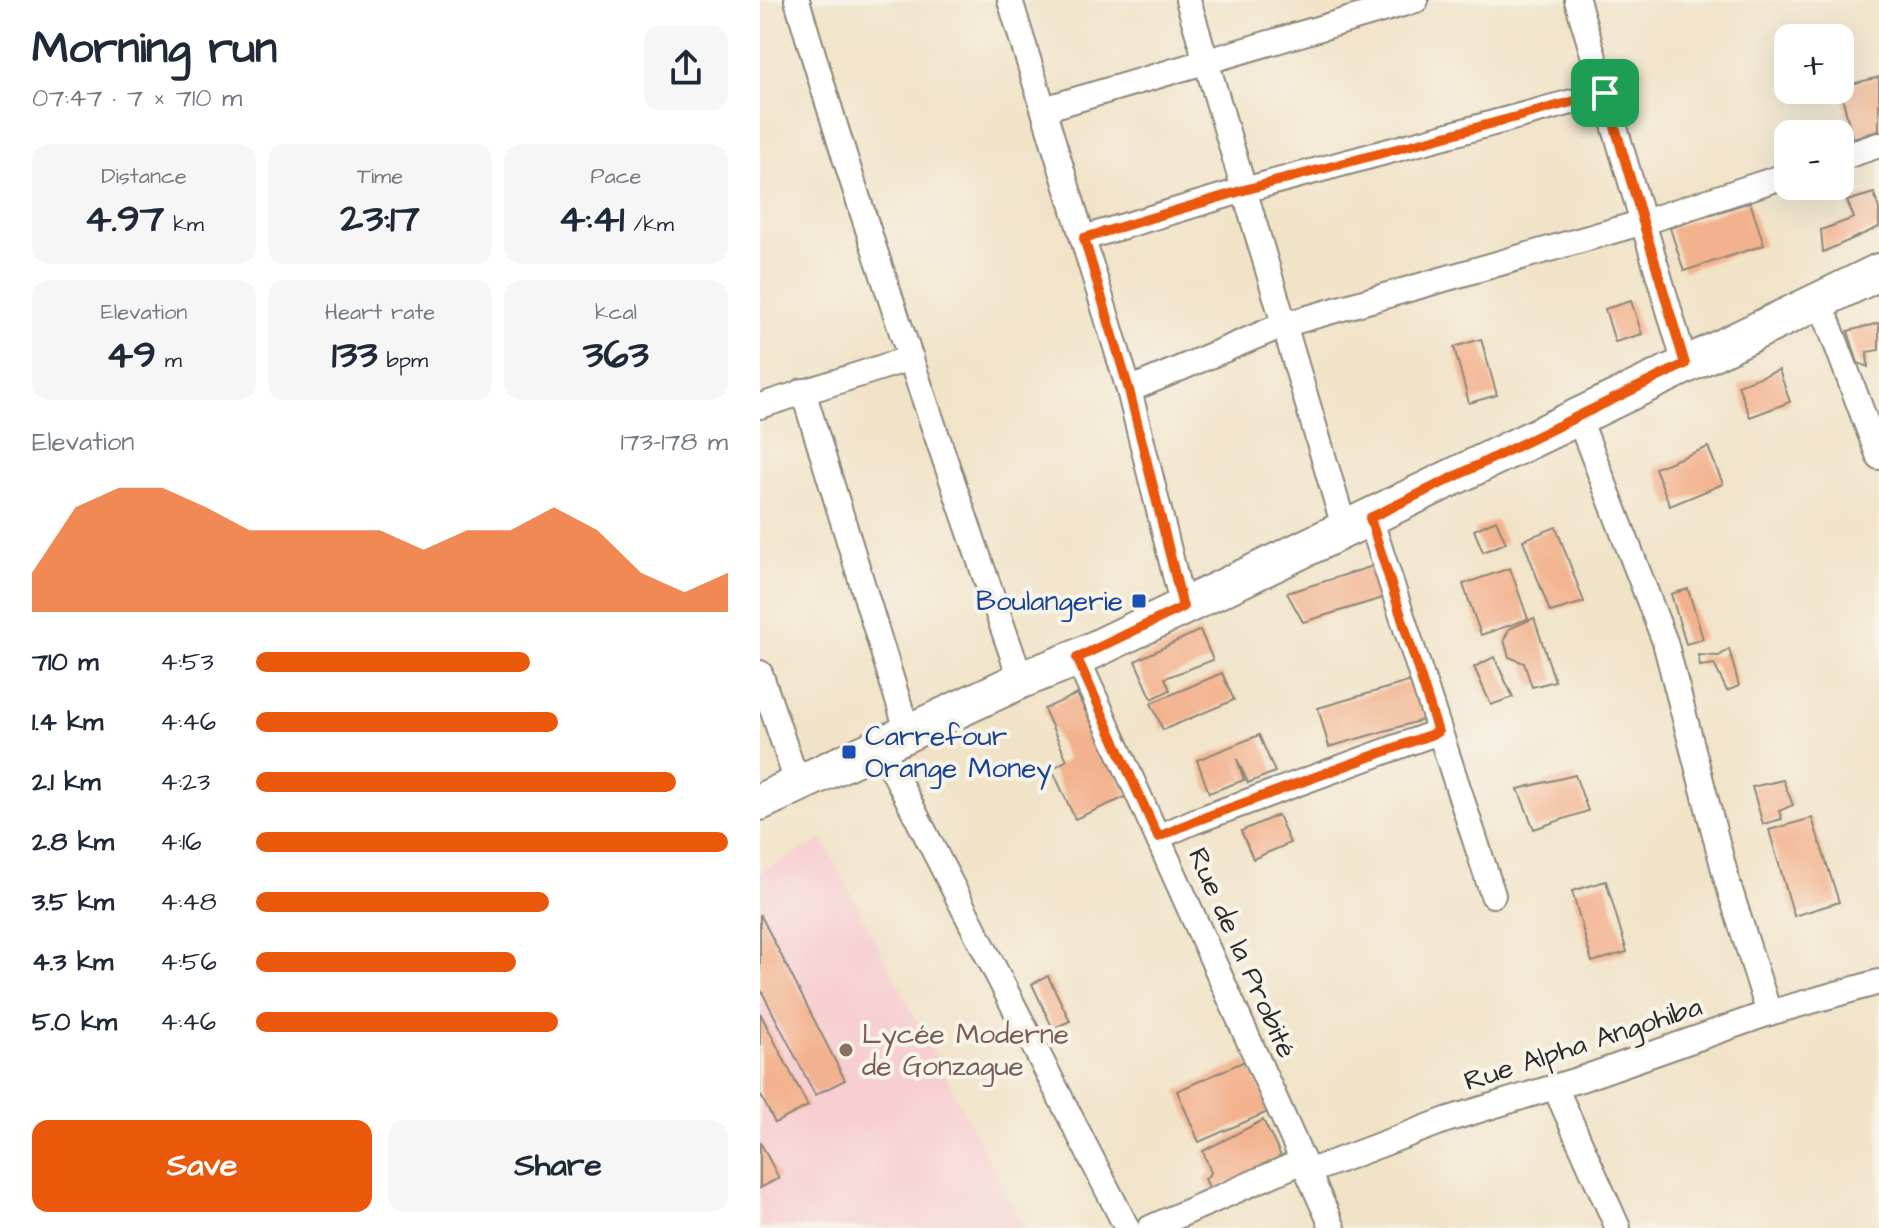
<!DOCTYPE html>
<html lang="en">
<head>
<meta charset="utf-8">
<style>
  body { margin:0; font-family:"Architects Daughter",sans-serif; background:#f6f6f7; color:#1f2937; height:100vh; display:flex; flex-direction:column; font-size:30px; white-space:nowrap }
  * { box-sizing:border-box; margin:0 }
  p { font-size:26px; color:#747a83 }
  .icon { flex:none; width:44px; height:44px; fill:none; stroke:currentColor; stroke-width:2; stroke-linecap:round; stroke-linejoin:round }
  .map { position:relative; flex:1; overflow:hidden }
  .sheet { display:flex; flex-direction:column; background:#fff; width:760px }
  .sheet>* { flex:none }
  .controls { position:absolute; left:1014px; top:24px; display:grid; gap:16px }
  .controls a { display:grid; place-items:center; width:80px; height:80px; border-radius:16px; background:#fff; box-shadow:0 8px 32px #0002; font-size:40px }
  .pin { position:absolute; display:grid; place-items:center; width:68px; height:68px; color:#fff; margin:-34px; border-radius:16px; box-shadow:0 4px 12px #0006 }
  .round { display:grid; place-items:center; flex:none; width:84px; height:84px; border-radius:16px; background:#f6f6f7 }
  .headline { display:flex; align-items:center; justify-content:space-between; height:136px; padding:0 32px }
  h1 { font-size:44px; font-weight:700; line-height:60px }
  .stats { display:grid; grid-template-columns:repeat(3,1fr); gap:12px; height:136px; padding:8px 32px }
  .stats div { display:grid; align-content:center; border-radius:16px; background:#f6f6f7; text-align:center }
  .stats b { font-size:40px; font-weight:700 }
  .stats small { font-size:22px; font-weight:400 }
  .stats p { font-size:22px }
  .chart { height:224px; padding:16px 32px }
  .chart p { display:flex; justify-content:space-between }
  .chart svg { width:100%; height:144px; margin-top:8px; fill:#ea580c; opacity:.7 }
  .primary-button { display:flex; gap:16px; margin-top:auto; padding:16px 32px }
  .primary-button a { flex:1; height:92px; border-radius:16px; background:#ea580c; color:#fff; font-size:32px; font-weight:700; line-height:92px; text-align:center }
  .primary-button a+a { background:#f6f6f7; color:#1f2937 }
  ul { padding:0 32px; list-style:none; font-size:26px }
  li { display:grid; grid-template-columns:128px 96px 1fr; align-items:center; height:60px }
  li i { height:20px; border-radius:10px; background:#ea580c }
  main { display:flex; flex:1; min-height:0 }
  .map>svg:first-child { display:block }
  .built { fill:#f7cfd1 }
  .building { fill:#f3b28e }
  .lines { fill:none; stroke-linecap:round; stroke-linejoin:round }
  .street-casing { stroke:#8e877a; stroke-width:28 }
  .secondary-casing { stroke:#8e877a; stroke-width:40 }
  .street { stroke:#fff; stroke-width:24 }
  .secondary { stroke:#fff; stroke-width:36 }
  .route-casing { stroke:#fff; stroke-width:16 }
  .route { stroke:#ea580c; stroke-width:10 }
  .transit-dot { fill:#1a4fb4; stroke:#f7f3e8; stroke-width:3 }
  .education-dot { fill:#8d6e63; stroke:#f7f3e8; stroke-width:3 }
  .labels { text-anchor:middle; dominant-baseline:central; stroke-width:8; stroke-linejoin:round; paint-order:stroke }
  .transit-label { font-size:28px; fill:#164399; stroke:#f7f3e8; text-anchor:end }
  .street-label { font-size:28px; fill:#2b2b2b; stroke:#f7f3e8 }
  .education-label { font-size:28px; fill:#785e54; stroke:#f7f3e8; text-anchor:start }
</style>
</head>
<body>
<main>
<section class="sheet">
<div class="headline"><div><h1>Morning run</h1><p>07:47 · 7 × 710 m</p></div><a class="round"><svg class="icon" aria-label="share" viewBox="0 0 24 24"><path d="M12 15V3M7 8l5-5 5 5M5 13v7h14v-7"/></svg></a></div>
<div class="stats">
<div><p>Distance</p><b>4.97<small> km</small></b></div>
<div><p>Time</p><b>23:17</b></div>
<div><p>Pace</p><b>4:41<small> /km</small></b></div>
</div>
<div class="stats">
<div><p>Elevation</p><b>49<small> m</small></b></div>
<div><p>Heart rate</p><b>133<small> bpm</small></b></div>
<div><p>kcal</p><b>363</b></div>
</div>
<div class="chart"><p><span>Elevation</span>173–178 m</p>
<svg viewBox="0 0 160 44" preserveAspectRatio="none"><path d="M0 44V32L10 12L20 6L30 6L40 12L50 19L60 19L70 19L80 19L90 25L100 19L110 19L120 12L130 19L140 32L150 38L160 32V44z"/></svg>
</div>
<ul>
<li><b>710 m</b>4:53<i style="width:58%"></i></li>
<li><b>1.4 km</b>4:46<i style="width:64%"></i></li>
<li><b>2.1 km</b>4:23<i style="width:89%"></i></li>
<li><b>2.8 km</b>4:16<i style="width:100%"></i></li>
<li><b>3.5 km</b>4:48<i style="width:62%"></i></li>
<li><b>4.3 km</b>4:56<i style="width:55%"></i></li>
<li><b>5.0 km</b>4:46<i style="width:64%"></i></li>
</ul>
<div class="primary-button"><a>Save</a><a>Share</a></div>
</section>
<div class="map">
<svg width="1119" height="1228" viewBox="0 0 1119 1228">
  <rect width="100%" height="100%" fill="#f7f3e8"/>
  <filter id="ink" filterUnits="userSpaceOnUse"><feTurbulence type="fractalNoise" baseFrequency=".0125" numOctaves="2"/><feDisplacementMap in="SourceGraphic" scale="16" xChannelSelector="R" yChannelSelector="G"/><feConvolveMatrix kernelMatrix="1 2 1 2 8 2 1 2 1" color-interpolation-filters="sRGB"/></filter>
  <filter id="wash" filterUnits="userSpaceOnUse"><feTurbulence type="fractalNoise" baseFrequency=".006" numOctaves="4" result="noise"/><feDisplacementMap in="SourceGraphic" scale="32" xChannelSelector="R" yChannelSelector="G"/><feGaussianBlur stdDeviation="1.8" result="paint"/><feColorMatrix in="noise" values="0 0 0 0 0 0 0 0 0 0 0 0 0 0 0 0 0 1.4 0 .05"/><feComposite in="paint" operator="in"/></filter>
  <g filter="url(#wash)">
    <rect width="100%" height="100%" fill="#f1e3c8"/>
    <path class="built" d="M 63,839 L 264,1228 L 0,1228 L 0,872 Z"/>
    <g id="blocks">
      <g class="building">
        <path d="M 1119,77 L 1119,131 L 1092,138 L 1080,87 Z"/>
        <path d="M 1114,193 L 1119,209 L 1119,227 L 1063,252 L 1061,230 L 1094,218 L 1087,201 Z"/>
        <path d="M 990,202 L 1004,245 L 924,271 L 910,228 Z"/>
        <path d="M 871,301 L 882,334 L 855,342 L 845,309 Z"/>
        <path d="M 1119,323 L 1119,350 L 1107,352 L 1108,367 L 1098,363 L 1088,331 Z"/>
        <path d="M 721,339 L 737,395 L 709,403 L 694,347 Z"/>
        <path d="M 1019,370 L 1030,402 L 990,417 L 978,385 Z"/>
        <path d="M 948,447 L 963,484 L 910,506 L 895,468 Z"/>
        <path d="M 736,520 L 746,543 L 723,552 L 714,530 Z"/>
        <path d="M 796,527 L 824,602 L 790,612 L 763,540 Z"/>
        <path d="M 613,566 L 626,597 L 543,622 L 527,593 Z"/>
        <path d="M 750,568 L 768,619 L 721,635 L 703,584 Z"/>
        <path d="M 928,589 L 943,639 L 926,644 L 911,594 Z"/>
        <path d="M 774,618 L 795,681 L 772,687 L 764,663 L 749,657 L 744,640 L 749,629 Z"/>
        <path d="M 440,630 L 453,660 L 405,678 L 410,690 L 392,699 L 375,661 Z"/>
        <path d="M 969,649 L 979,686 L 967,691 L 954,664 L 940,666 L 938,655 L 959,656 Z"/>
        <path d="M 734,657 L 753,697 L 731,705 L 714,667 Z"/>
        <path d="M 462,673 L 474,700 L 403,730 L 391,703 Z"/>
        <path d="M 655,680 L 666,719 L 569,747 L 558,708 Z"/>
        <path d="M 317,694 L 368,796 L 315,819 L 292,769 L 307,760 L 284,709 Z"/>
        <path d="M 499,735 L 515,772 L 488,783 L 477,759 L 484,780 L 449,793 L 437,760 Z"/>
        <path d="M 815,775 L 828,811 L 774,829 L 758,789 Z"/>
        <path d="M 1023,780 L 1033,805 L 1019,811 L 1022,819 L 1003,824 L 992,787 Z"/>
        <path d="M 518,815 L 530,843 L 493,859 L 481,831 Z"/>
        <path d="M 1052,818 L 1079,902 L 1034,916 L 1009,830 Z"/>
        <path d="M 846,881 L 867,952 L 832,962 L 812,891 Z"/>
        <path d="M 0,914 L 85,1080 L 55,1095 L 0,988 Z"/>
        <path d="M 288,976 L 310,1021 L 293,1029 L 272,984 Z"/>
        <path d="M 0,1013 L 48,1106 L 15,1123 L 0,1094 Z"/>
        <path d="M 487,1060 L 510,1111 L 439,1142 L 417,1091 Z"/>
        <path d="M 503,1120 L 521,1156 L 451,1191 L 445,1179 L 451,1173 L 443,1151 Z"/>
        <path d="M 0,1142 L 19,1178 L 0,1188 Z"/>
      </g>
    </g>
  </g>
  <g filter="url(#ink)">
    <use href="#blocks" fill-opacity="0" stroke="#8e877a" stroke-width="2"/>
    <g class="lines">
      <g class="street-casing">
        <g id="street">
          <path d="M 37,0 C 104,229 183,455 261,680"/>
          <path d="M 250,0 L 369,390 L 423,607"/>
          <path d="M 428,0 L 585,530"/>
          <path d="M 817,0 L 925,364"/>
          <path d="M 284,109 L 656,0"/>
          <path d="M 1080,158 L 1119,145"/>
          <path d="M 324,238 L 484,190 L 845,93"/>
          <path d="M 1060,301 L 1119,457"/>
          <path d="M 369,390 L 523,325 L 884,222 L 1028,175"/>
          <path d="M 43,391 L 148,733"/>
          <path d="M 0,406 L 151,358"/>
          <path d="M 818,416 L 905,642 L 967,881 L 1009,1013"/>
          <path d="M 610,518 L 733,895"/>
          <path d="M 317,658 L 573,1228"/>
          <path d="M 0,673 L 38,785"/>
          <path d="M 121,747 L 367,1228"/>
          <path d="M 398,837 L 435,821 L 678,732"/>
          <path d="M 795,1087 L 858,1228"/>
          <path d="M 548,1172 L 686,1120 L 824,1078 L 1009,1013 L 1119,982"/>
          <path d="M 390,1228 L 543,1161"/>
        </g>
      </g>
      <g class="secondary-casing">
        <path id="secondary" d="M 0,802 L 261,680 L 317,658 L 1119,272"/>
      </g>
      <use href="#street" class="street"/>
      <use href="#secondary" class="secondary"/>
    </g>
  </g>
  <g class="lines" filter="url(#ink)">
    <g class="route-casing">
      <path id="route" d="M 845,93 L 925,364 L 610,518 L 678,732 L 435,821 L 398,837 L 317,658 L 423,607 L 369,390 L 324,238 L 484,190 Z"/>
    </g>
    <use href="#route" class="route"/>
  </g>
  <g class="transit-dot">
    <rect x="371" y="593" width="16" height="16" rx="4"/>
    <rect x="81" y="744" width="16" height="16" rx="4"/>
  </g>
  <circle class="education-dot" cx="86" cy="1050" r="8"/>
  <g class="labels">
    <g class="transit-label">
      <text x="363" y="601">Boulangerie</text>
      <text x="105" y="736" text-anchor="start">Carrefour<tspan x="105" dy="32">Orange Money</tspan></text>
    </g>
    <g class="street-label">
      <text transform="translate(482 953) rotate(66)">Rue de la Probité</text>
      <text transform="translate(823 1044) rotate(-18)">Rue Alpha Angohiba</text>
    </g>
    <g class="education-label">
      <text x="102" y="1034">Lycée Moderne<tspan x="102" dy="32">de Gonzague</tspan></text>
    </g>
  </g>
</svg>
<div class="controls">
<a>+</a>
<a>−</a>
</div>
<div class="pin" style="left:845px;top:93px;background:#1e9e55"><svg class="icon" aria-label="arrive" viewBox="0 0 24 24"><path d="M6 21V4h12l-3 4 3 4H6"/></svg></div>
</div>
</main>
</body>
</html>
